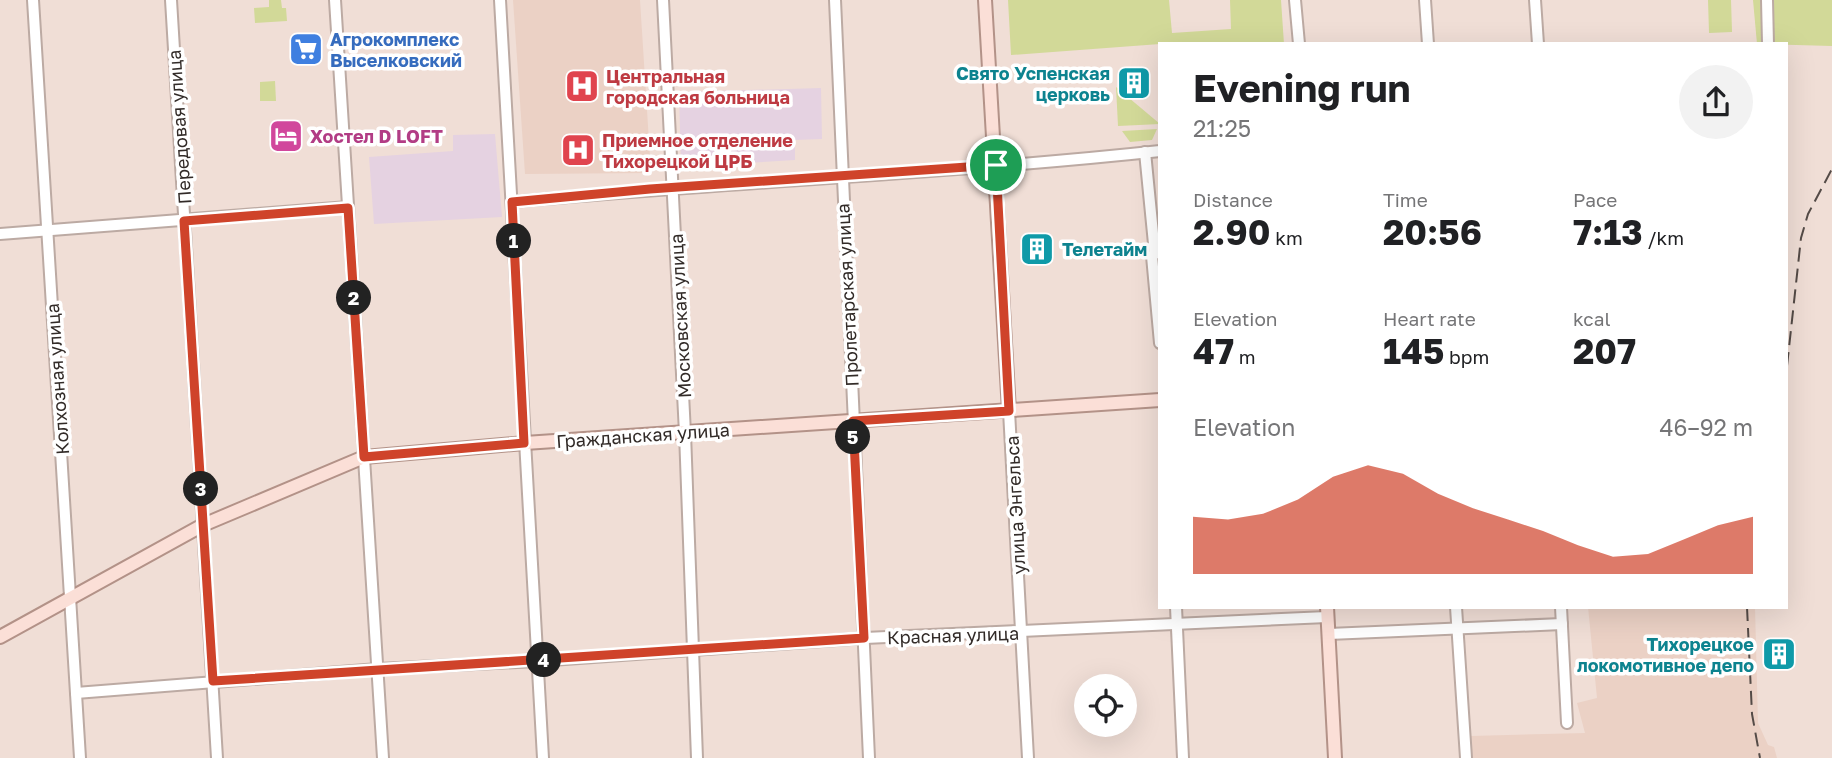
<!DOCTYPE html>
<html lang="en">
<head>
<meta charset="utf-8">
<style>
  body { margin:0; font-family:"Golos Text",sans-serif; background:#f2f2f2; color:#202124; height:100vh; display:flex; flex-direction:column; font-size:26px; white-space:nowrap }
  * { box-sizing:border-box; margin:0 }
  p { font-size:23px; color:#757577 }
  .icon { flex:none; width:38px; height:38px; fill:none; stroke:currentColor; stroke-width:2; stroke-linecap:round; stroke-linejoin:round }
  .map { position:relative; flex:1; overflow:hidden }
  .sheet { position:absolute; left:1158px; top:42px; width:630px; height:567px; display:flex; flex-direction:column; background:#fff; border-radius:0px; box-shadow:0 7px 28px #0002 }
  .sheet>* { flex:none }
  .fabs { position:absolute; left:1074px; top:674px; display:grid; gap:14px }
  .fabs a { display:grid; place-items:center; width:63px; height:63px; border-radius:50%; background:#fff; box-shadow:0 7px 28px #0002; font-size:35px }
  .pin { position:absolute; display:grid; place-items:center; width:60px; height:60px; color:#fff; margin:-30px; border:4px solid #fff; border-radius:50%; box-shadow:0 2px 7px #0007 }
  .km { position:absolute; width:35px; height:35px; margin:-18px; border-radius:50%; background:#222; color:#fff; font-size:19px; line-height:35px; text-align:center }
  .round { display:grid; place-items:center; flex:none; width:74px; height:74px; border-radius:37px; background:#f2f2f2 }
  .summary { display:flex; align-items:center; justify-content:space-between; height:119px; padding:0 35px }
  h1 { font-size:38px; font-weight:700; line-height:52px }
  .figures { display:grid; grid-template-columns:repeat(3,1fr); gap:10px; height:119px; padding:7px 35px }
  .figures div { display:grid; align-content:center }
  .figures b { font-size:35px; font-weight:700 }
  .figures small { font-size:19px; font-weight:400 }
  .figures p { font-size:19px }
  .chart { height:196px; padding:14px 35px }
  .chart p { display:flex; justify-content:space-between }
  .chart svg { width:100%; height:126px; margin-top:7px; fill:#cf432a; opacity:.7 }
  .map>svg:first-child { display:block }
  .built { fill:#ebd1c5 }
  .education { fill:#e5d2e1 }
  .green { fill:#d2d998 }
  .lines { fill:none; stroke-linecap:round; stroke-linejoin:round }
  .minor-casing { stroke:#bcaaa3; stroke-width:14 }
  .major-casing { stroke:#b39288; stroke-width:16 }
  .minor { stroke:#fff; stroke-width:10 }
  .major { stroke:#fbdfd7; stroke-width:12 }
  .rail { stroke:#544b47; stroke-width:2; stroke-dasharray:14 7; stroke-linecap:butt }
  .route-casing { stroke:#fff; stroke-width:14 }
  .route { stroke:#cf432a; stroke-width:9 }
  .labels { text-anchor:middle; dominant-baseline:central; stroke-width:7; stroke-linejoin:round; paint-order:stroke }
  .shop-label { font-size:18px; font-weight:bold; fill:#366cbe; stroke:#fff; text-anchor:start }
  .culture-label { font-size:18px; font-weight:bold; fill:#0d838f; stroke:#fff; text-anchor:end }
  .health-label { font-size:18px; font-weight:bold; fill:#be3a42; stroke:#fff; text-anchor:start }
  .street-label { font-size:18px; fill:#322b28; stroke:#fff }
  .hotel-label { font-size:18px; font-weight:bold; fill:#b23c85; stroke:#fff; text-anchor:start }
</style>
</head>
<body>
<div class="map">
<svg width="1832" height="758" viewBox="0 0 1832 758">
  <rect width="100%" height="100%" fill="#f0ded6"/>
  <g class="built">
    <path d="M 513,0 L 640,0 L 651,173 L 525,174 Z"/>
    <path d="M 1588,607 L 1755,607 L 1758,723 L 1768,745 L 1774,747 L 1777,758 L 1471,758 L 1471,736 L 1585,733 L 1577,703 L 1597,698 Z"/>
  </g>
  <g class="education">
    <path d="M 821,88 L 822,139 L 795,140 L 795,160 L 681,167 L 679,92 Z"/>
    <path d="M 495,134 L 502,217 L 374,224 L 369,157 L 453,151 L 453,135 Z"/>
  </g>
  <g class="green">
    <path d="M 269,0 L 281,0 L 282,8 L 286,8 L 287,21 L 255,23 L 254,8 L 269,7 Z"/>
    <path d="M 1008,0 L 1169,0 L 1172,33 L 1231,29 L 1230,0 L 1281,0 L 1284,44 L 1160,44 L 1011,55 Z"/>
    <path d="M 1708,0 L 1731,0 L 1732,32 L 1709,33 Z"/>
    <path d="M 1753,0 L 1832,0 L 1832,46 L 1757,44 Z"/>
    <path d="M 275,81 L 276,101 L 260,101 L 260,82 Z"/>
    <path d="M 1116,87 L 1160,124 L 1118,126 Z"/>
    <path d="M 1157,129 L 1152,140 L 1130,142 L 1122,131 Z"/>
  </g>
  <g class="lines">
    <g class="minor-casing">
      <g id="minor">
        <path d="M 33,0 L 80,758"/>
        <path d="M 171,0 L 217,758"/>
        <path d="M 335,0 L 383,758"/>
        <path d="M 500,0 L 543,758"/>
        <path d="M 663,0 L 685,433 L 697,758"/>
        <path d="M 835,0 L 869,758"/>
        <path d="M 1295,0 L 1299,44"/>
        <path d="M 1425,0 L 1428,44"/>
        <path d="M 1535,0 L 1538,44"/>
        <path d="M 1767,0 L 1768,44"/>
        <path d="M 1145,152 L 1155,254 L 1152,256 L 1160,343"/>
        <path d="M 512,202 C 728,182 945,174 1160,151"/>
        <path d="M 0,234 L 348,207"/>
        <path d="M 1009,411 L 1028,758"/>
        <path d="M 1176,607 L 1183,758"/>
        <path d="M 1456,607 L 1466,758"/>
        <path d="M 1561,607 L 1567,723"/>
        <path d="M 1329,634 L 1562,624"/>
        <path d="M 76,693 L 378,669 L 537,661 L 865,638 L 1327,617"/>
      </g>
    </g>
    <g class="major-casing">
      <g id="major">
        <path d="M 985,0 L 1009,411"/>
        <path d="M 1327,607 L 1335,758"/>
        <path d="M 0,637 L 203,525 L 364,457 L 525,443 L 1160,400"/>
      </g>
    </g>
    <use href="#minor" class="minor"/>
    <use href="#major" class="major"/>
    <g class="rail">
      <path d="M 1787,366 L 1801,238 L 1808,214 L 1832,169"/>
      <path d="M 1747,607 L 1752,714 L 1760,758"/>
    </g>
  </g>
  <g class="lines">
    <g class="route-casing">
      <path id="route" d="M 996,165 L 1009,411 L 853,421 L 864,638 L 213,681 L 184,221 L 348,208 L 364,457 L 524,443 L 512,202 L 650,189 Z"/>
    </g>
    <use href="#route" class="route"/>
  </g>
  <defs>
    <g id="supermarket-square" transform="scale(1.75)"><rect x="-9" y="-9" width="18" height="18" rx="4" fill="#3f7fe0" stroke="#fff"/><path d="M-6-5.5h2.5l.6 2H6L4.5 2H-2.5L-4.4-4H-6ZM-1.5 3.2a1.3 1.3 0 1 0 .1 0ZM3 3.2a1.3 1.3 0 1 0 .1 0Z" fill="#fff"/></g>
    <g id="building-square" transform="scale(1.75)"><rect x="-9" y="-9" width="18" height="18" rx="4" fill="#0f9aa8" stroke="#fff"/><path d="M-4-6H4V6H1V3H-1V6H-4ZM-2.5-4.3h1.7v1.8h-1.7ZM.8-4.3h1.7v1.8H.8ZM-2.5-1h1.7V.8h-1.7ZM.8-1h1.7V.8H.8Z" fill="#fff"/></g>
    <g id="hospital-square" transform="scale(1.75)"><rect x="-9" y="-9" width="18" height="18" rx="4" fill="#e0444e" stroke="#fff"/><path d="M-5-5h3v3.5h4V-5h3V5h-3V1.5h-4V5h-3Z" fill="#fff"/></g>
    <g id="hotel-square" transform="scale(1.75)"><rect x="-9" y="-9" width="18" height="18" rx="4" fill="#d1479c" stroke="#fff"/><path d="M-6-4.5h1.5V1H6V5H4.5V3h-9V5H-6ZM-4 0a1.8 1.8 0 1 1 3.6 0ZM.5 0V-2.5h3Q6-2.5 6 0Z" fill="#fff"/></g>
  </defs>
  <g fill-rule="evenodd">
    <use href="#supermarket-square" x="306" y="49"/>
    <use href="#building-square" x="1134" y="83"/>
    <use href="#hospital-square" x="582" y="86"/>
    <use href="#hotel-square" x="286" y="136"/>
    <use href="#hospital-square" x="578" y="150"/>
    <use href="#building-square" x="1037" y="249"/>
    <use href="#building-square" x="1779" y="654"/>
  </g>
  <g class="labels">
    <g class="shop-label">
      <text x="330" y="39">Агрокомплекс<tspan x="330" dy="21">Выселковский</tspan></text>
    </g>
    <g class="culture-label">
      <text x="1110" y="73">Свято Успенская<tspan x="1110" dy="21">церковь</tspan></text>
      <text x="1062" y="249" text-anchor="start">Телетайм</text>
      <text x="1754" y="644">Тихорецкое<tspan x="1754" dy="21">локомотивное депо</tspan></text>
    </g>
    <g class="health-label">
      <text x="606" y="76">Центральная<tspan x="606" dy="21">городская больница</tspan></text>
      <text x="602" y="140">Приемное отделение<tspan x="602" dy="21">Тихорецкой ЦРБ</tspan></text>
    </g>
    <g class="street-label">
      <text transform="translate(179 127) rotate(-94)">Передовая улица</text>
      <text transform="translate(847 295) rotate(-93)">Пролетарская улица</text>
      <text transform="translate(680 316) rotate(-93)">Московская улица</text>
      <text transform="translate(57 379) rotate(-94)">Колхозная улица</text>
      <text transform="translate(643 435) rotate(-4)">Гражданская улица</text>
      <text transform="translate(1015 505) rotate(-93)">улица Энгельса</text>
      <text transform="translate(953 635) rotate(-2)">Красная улица</text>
    </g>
    <g class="hotel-label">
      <text x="310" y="136">Хостел D LOFT</text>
    </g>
  </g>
</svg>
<div class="fabs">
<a><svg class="icon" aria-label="locate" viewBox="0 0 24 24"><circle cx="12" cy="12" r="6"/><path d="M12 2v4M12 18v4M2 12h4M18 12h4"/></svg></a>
</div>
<div class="pin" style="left:996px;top:165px;background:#1e9e55"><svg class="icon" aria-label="arrive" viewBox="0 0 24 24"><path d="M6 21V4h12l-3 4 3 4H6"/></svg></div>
<b class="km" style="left:514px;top:241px">1</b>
<b class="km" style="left:354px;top:298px">2</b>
<b class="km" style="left:201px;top:489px">3</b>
<b class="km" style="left:544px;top:660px">4</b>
<b class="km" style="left:853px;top:437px">5</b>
<section class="sheet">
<div class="summary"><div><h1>Evening run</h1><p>21:25</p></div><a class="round"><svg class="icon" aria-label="share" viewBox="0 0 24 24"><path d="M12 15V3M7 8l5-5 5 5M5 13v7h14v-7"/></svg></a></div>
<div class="figures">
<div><p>Distance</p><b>2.90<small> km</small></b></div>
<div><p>Time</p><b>20:56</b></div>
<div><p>Pace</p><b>7:13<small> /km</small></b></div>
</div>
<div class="figures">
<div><p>Elevation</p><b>47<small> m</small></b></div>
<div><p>Heart rate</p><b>145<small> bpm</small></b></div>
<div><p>kcal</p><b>207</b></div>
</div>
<div class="chart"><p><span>Elevation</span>46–92 m</p>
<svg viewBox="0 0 160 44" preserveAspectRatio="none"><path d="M0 44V24L10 25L20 23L30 18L40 10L50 6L60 9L70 16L80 21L90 25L100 29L110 34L120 38L130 37L140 32L150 27L160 24V44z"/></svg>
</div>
</section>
</div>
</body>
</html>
